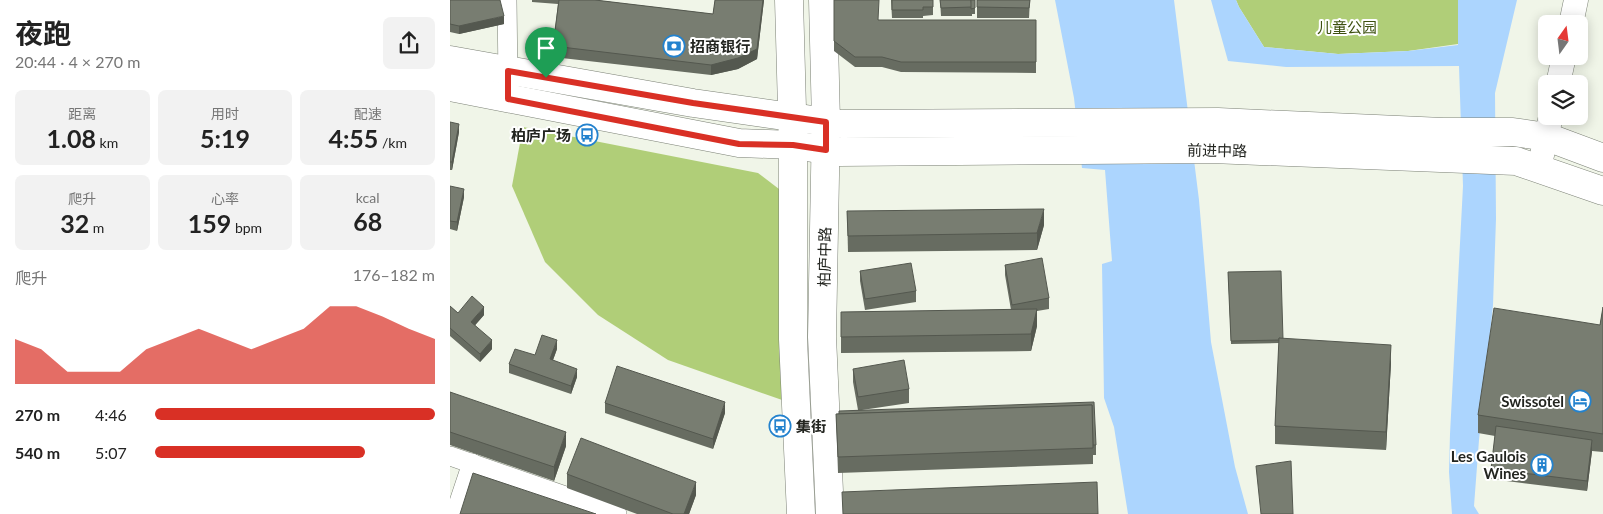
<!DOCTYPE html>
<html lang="zh">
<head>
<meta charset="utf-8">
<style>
  body { margin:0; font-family:Lato,"Noto Sans SC",sans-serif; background:#f2f2f2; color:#222; height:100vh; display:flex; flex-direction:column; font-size:19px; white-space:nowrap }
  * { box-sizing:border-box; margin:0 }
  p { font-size:16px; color:#767676 }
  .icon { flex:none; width:28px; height:28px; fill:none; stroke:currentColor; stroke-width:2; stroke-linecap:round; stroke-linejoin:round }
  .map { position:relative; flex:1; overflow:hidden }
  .drawer { display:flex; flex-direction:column; background:#fff; width:450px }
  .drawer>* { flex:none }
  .needle { width:32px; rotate:14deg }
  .tools { position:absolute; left:1088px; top:15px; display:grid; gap:10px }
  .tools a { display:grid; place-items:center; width:50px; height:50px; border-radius:8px; background:#fff; box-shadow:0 2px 12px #0003; font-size:25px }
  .pin { position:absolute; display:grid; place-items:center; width:42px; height:42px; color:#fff; margin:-51px -21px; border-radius:50% 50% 50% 0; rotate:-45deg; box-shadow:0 0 5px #0007 }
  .pin .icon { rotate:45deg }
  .round { display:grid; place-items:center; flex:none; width:52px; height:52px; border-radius:8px; background:#f2f2f2 }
  .headline { display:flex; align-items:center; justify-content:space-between; height:85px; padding:0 15px }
  h1 { font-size:28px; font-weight:700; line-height:38px }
  .metrics { display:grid; grid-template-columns:repeat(3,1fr); gap:8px; height:85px; padding:5px 15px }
  .metrics div { display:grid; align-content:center; border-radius:8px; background:#f2f2f2; text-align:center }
  .metrics b { font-size:25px; font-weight:700 }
  .metrics small { font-size:14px; font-weight:400 }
  .metrics p { font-size:14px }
  .chart { height:140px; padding:10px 15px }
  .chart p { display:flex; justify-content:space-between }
  .chart svg { width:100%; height:90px; margin-top:5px; fill:#d93025; opacity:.7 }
  ul { padding:0 15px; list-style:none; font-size:16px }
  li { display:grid; grid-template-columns:80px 60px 1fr; align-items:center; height:38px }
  li i { height:12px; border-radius:6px; background:#d93025 }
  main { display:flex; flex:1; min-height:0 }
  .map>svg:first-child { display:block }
  .green { fill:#b0ce78 }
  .water { fill:#acd5fe }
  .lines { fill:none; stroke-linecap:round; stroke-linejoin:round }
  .minor-casing { stroke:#7b8075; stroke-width:20 }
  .tertiary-casing { stroke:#7b8075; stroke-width:25 }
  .primary-casing { stroke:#7b8075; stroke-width:29 }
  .minor { stroke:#fff; stroke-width:19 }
  .tertiary { stroke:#fff; stroke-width:24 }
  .primary { stroke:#fff; stroke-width:28 }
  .wall { fill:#676c61 }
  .shaded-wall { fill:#54584f }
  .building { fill:#787d71; stroke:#54584f }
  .route-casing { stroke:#fff; stroke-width:10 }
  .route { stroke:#d93025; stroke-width:6 }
  .labels { text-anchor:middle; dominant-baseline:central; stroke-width:4; stroke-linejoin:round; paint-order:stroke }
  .park-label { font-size:15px; fill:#3d500f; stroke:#fff }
  .poi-label { font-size:15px; font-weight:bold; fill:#232520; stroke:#fff; text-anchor:end }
  .street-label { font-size:15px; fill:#232520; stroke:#fff }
</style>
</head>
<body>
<main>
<section class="drawer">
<div class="headline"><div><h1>夜跑</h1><p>20:44 · 4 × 270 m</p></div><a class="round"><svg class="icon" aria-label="share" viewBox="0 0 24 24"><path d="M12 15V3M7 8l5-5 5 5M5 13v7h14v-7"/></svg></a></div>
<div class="metrics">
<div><p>距离</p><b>1.08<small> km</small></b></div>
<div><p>用时</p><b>5:19</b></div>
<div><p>配速</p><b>4:55<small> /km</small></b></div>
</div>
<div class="metrics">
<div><p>爬升</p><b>32<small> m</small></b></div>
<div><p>心率</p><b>159<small> bpm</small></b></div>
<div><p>kcal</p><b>68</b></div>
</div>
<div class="chart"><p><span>爬升</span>176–182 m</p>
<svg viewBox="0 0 160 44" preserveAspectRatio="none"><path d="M0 44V22L10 27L20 38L30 38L40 38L50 27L60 22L70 17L80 22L90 27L100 22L110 17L120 6L130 6L140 11L150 17L160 22V44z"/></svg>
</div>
<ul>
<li><b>270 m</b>4:46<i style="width:100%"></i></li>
<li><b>540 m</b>5:07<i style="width:75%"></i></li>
</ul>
</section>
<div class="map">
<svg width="1153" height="514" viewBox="0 0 1153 514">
  <rect width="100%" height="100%" fill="#f0f5e8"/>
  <g class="green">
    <path d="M 786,0 L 1008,0 L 1008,44 L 958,51 L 888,54 L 814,47 L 789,7 Z"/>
    <path d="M 73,127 L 308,173 L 329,189 L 335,401 L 218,360 L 148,315 L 95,262 L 62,186 Z"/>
  </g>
  <g class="water">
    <path d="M 605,0 L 724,0 L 749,200 L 761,342 L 785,467 L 798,514 L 678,514 L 664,427 L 654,398 L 652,264 L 662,261 L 655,170 L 632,168 L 624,98 Z"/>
    <path d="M 761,0 L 786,0 L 789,7 L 814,47 L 888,54 L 958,51 L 1008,45 L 1008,0 L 1067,0 L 1045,93 L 1046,219 L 1043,305 L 1029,440 L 1024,506 L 1029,514 L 1002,514 L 999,472 L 1000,434 L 1013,186 L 1009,66 L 836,67 L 778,61 Z"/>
  </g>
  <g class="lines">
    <g class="minor-casing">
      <g id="minor">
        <path d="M 57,0 L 58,81"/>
        <path d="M 0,456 L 167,514"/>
        <path d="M 5,514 L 22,463"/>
      </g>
    </g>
    <g class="tertiary-casing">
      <g id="tertiary">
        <path d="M 1121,24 L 1126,0"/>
        <path d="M 1108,84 L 1114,56"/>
        <path d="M 1089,168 L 1101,116"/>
      </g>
    </g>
    <g class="primary-casing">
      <g id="primary">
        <path d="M 339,0 L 343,145 L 343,339 L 351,514"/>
        <path d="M 373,0 L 376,122 L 372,337 L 380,514"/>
        <path d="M 0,60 L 243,103 L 391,124 L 768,122 L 993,132 L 1063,132 L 1097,137 L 1153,158"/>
        <path d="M 0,87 L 289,143 L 343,145 L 389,152 L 762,149 L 1066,161 L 1153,191"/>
      </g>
    </g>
    <use href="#minor" class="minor"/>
    <use href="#tertiary" class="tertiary"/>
    <use href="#primary" class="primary"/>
  </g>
  <g class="wall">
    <path d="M 0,0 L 54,24 L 9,34 L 0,32 Z"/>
    <path d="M 82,0 L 145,0 L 263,14 L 265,0 L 314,0 L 307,59 L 288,69 L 261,75 L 103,57 L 103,46 L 108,4 L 82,2 Z"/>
    <path d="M 384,0 L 429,20 L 586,20 L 586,73 L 451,72 L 432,67 L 405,67 L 384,51 Z"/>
    <path d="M 441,0 L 483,0 L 483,15 L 473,16 L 473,18 L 442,18 Z"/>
    <path d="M 490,0 L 525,0 L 525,14 L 522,14 L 522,16 L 491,16 Z"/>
    <path d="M 527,0 L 580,0 L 579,18 L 527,18 Z"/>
    <path d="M 0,122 L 9,132 L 2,170 L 0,170 Z"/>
    <path d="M 0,186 L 14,197 L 7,231 L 0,229 Z"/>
    <path d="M 397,211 L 594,225 L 587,250 L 398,252 Z"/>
    <path d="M 555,265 L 599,298 L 599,309 L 587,311 L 587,326 L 581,351 L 391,353 L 391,312 L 561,310 L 555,275 Z"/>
    <path d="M 410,271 L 466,291 L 466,302 L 415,310 L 410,281 Z"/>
    <path d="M 778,272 L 833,339 L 941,363 L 936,450 L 825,444 L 825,426 L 829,343 L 781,344 Z"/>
    <path d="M 0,306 L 8,313 L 34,315 L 25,325 L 42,349 L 30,362 L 0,336 Z"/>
    <path d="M 1153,307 L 1153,452 L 1142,451 L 1137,491 L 1041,479 L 1041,469 L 1045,436 L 1028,433 L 1028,415 L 1150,325 Z"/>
    <path d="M 107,349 L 103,360 L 127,377 L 121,394 L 59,373 L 59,364 Z"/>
    <path d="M 403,369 L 459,389 L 459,403 L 412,410 L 646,445 L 646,455 L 643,455 L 643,464 L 388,473 L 386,414 L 408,410 L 403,382 Z"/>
    <path d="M 0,392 L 116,446 L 104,481 L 0,445 Z"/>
    <path d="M 155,403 L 275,413 L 263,449 L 155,413 Z"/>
    <path d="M 117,474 L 246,495 L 239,514 L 187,514 L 117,488 Z"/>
  </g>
  <g class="shaded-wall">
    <path d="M 313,0 L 314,0 L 307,59 L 288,69 L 261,75 L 261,65 Z"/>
    <path d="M 54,16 L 54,24 L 9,34 L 9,26 Z"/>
    <path d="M 9,124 L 9,132 L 2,170 L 2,162 Z"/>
    <path d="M 14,189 L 14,197 L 7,231 L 7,222 Z"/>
    <path d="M 594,209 L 594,225 L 587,250 L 587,233 Z"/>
    <path d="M 34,307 L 34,315 L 21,330 L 21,322 Z"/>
    <path d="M 587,309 L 587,326 L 581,351 L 581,334 Z"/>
    <path d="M 42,340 L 42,349 L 30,362 L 30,354 Z"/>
    <path d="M 107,340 L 107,349 L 100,368 L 100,359 Z"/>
    <path d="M 941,345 L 941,363 L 936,450 L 936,432 Z"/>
    <path d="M 127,369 L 127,377 L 121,394 L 121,386 Z"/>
    <path d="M 275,402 L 275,413 L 263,449 L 263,439 Z"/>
    <path d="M 116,432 L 116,446 L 104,481 L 104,467 Z"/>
    <path d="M 1142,440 L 1142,451 L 1137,491 L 1137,481 Z"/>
    <path d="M 246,482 L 246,495 L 239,514 L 234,514 Z"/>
  </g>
  <g class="building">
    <path d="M 0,0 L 50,0 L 54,16 L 9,26 L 0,24 Z"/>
    <path d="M 109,0 L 145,0 L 263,14 L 265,0 L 313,0 L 307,49 L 288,58 L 261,65 L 103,46 Z"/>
    <path d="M 384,0 L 429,0 L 428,20 L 586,20 L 586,62 L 451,62 L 432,57 L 405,57 L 384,41 Z"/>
    <path d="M 442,0 L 483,0 L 483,7 L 473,7 L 473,10 L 442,10 Z"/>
    <path d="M 490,0 L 521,0 L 522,7 L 491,8 Z"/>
    <path d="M 521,0 L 525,0 L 525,8 L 521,9 Z"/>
    <path d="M 527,0 L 580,0 L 579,8 L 527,7 Z"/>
    <path d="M 0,122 L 9,124 L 2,162 L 0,162 Z"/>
    <path d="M 0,186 L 14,189 L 7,222 L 0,221 Z"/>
    <path d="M 594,209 L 587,233 L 398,236 L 397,211 Z"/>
    <path d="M 592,258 L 599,298 L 562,305 L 555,265 Z"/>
    <path d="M 461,263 L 466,291 L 415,299 L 410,271 Z"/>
    <path d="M 831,271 L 833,339 L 829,338 L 829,340 L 781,341 L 778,272 Z"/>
    <path d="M 22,296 L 34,307 L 21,322 L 42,340 L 30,354 L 0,328 L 0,306 L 8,313 Z"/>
    <path d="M 1153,307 L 1153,434 L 1028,415 L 1044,308 L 1150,325 Z"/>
    <path d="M 587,309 L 581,334 L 391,337 L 391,312 Z"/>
    <path d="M 92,335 L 107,340 L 100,359 L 127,369 L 121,386 L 59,364 L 65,349 L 85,355 Z"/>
    <path d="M 829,338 L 941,345 L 936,432 L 825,426 Z"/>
    <path d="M 454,360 L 459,389 L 408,397 L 403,369 Z"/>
    <path d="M 167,366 L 275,402 L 263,439 L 155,403 Z"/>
    <path d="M 0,392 L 116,432 L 104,467 L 0,432 Z"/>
    <path d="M 644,402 L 646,445 L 643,445 L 642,405 L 389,414 L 389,411 Z"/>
    <path d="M 642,405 L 643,448 L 388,457 L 386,414 Z"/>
    <path d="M 1046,426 L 1142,440 L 1137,481 L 1041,469 Z"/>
    <path d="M 131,438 L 246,482 L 234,514 L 223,514 L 117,474 Z"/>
    <path d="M 841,461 L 843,514 L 811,514 L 806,466 Z"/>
    <path d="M 23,473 L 146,514 L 10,514 Z"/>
    <path d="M 647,482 L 648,514 L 393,514 L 392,492 Z"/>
  </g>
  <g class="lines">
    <g class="route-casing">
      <path id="route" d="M 58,71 L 243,103 L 376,122 L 376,150 L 343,145 L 289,144 L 58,99 Z"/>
    </g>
    <use href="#route" class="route"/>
  </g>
  <defs>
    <g id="bank-ring" transform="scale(1.125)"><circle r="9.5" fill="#fff" stroke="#2382ce" stroke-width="1.5"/><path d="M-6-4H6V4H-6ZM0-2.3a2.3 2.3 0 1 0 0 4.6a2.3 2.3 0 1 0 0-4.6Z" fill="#2382ce"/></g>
    <g id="bus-ring" transform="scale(1.125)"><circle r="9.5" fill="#fff" stroke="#2382ce" stroke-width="1.5"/><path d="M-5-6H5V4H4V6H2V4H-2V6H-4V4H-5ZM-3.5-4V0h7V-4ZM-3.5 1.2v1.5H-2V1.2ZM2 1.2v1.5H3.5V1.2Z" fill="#2382ce"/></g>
    <g id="hotel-ring" transform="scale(1.125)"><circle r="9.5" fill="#fff" stroke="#2382ce" stroke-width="1.5"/><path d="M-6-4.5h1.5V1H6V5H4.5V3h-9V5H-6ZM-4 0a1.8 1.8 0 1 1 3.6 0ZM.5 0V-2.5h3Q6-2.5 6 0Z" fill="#2382ce"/></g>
    <g id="building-ring" transform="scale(1.125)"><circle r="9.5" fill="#fff" stroke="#2382ce" stroke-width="1.5"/><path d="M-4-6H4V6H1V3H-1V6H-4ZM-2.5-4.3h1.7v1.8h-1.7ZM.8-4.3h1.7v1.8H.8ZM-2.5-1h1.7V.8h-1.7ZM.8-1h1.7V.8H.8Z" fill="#2382ce"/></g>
  </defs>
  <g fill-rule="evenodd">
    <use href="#bank-ring" x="224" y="46"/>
    <use href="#bus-ring" x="137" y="135"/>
    <use href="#hotel-ring" x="1130" y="401"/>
    <use href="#bus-ring" x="330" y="426"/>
    <use href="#building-ring" x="1092" y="465"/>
  </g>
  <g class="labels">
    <g class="park-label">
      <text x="897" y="27">儿童公园</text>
    </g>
    <g class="poi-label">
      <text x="240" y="46" text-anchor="start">招商银行</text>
      <text x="121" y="135">柏庐广场</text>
      <text x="1114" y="401">Swissotel</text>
      <text x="346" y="426" text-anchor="start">集街</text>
      <text x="1076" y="456">Les Gaulois<tspan x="1076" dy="17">Wines</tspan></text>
    </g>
    <g class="street-label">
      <text transform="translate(767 150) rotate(1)">前进中路</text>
      <text transform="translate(374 257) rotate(-89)">柏庐中路</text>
    </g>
  </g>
</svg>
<div class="tools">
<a><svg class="needle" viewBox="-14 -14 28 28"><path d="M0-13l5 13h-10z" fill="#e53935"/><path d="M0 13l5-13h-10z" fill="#767676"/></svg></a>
<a><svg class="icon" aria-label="layers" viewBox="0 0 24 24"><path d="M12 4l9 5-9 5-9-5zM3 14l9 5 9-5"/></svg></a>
</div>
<div class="pin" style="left:96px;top:78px;background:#1e9e55"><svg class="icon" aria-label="arrive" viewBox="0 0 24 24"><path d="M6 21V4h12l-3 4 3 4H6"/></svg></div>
</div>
</main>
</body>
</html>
